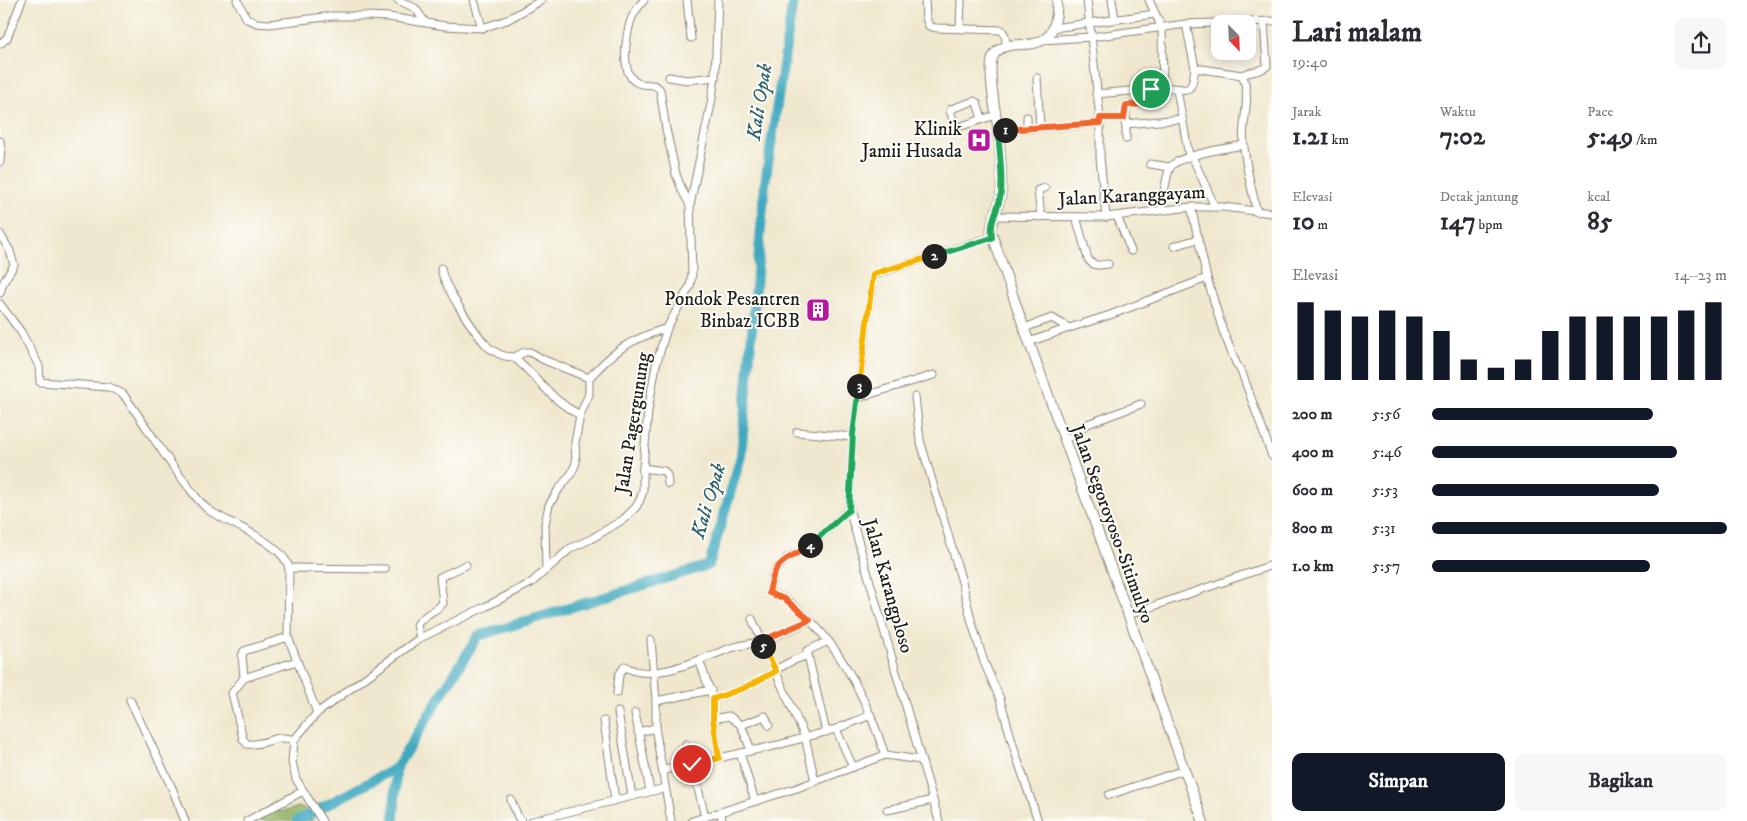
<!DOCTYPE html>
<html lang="id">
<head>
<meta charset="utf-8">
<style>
  body { margin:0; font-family:"IM FELL DW Pica",serif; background:#f7f7f7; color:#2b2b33; height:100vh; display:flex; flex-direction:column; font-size:19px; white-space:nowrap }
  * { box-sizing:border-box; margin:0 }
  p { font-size:16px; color:#7c7c81 }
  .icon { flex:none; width:28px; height:28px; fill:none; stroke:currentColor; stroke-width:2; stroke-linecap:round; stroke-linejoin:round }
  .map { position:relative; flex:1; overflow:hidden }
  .panel { display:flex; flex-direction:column; background:#fff; width:475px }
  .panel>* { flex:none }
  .needle { width:32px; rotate:157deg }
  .fabs { position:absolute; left:1211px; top:15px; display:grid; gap:10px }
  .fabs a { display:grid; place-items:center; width:45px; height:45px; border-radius:10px; background:#fff; box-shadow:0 2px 12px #0003; font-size:25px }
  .pin { position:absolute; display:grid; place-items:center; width:42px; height:42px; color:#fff; margin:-21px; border:2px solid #fff; border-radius:50%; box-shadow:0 1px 5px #0007 }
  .km { position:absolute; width:25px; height:25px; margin:-12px; border-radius:50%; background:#222; color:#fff; font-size:14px; line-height:25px; text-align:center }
  .round { display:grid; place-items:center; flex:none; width:52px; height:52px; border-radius:10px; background:#f7f7f7 }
  .overview { display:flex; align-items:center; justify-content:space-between; height:85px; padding:0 20px }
  h1 { font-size:28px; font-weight:700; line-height:38px }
  .figures { display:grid; grid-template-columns:repeat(3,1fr); gap:8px; height:85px; padding:5px 20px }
  .figures div { display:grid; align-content:center }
  .figures b { font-size:25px; font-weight:700 }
  .figures small { font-size:14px; font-weight:400 }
  .figures p { font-size:14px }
  .chart { height:140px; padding:10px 20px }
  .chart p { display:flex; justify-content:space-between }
  .chart svg { width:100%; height:90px; margin-top:5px; stroke:#111827; stroke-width:6 }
  .primary-button { display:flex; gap:10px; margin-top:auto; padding:10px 20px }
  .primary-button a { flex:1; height:58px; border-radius:10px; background:#111827; color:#fff; font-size:20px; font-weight:700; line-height:58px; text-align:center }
  .primary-button a+a { background:#f7f7f7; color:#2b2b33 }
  ul { padding:0 20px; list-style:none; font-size:16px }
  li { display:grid; grid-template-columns:80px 60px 1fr; align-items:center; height:38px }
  li i { height:12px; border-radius:6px; background:#111827 }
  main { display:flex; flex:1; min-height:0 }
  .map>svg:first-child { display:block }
  .forest { fill:#95b568; stroke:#586842 }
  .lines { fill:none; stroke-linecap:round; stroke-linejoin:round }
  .river { stroke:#40a9c0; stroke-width:10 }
  .minor-casing { stroke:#868275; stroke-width:9 }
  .secondary-casing { stroke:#868275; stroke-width:11 }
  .minor { stroke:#fff; stroke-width:7 }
  .secondary { stroke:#fff; stroke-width:9 }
  .split-1-casing { stroke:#fff; stroke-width:10 }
  .split-2-casing { stroke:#fff; stroke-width:10 }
  .split-3-casing { stroke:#fff; stroke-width:10 }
  .split-4-casing { stroke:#fff; stroke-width:10 }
  .split-5-casing { stroke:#fff; stroke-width:10 }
  .split-6-casing { stroke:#fff; stroke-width:10 }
  .split-1 { stroke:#f0652b; stroke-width:6 }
  .split-2 { stroke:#22a559; stroke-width:6 }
  .split-3 { stroke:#f5b400; stroke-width:6 }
  .split-4 { stroke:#22a559; stroke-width:6 }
  .split-5 { stroke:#f0652b; stroke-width:6 }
  .split-6 { stroke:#f5b400; stroke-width:6 }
  .labels { text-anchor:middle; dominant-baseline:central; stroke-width:4; stroke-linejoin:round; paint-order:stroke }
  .poi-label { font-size:19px; fill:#1c1c1c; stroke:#fdfcf7; text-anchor:end }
  .street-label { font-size:19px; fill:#1c1c1c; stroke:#fdfcf7 }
  .water-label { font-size:20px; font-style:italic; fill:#2e626e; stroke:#fdfcf7 }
</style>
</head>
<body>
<main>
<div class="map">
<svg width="1272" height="821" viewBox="0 0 1272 821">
  <rect width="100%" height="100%" fill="#fdfcf7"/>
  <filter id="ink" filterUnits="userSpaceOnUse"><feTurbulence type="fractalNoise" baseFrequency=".02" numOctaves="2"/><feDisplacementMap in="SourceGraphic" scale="10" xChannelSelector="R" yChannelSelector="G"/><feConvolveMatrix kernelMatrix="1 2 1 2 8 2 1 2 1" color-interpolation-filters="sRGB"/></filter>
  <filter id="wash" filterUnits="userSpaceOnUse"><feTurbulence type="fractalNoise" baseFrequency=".0096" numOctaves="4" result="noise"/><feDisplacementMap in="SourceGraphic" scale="20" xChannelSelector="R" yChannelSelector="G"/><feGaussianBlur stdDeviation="1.12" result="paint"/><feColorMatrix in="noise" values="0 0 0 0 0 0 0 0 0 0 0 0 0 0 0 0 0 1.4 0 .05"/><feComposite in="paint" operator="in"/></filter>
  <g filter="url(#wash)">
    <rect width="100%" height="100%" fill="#f0e8ce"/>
    <path class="forest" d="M 298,807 L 304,808 L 313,821 L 255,821 L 273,811 L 284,811 Z"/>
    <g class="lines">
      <g class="river">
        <path d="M 297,821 L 396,768"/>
        <path d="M 394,821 L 396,768 L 478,636 L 709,565 L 741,456 L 765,183 L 793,0"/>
      </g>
    </g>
  </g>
  <g filter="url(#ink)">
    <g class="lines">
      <g class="minor-casing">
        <g id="minor">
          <path d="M 237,0 L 247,19 L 257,23 L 269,24 L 333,16 L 365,16 L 389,17 L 445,26 L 482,28 L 507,20 L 542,0"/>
          <path d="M 398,0 L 415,8 L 425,22"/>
          <path d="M 474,0 L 482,28"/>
          <path d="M 687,0 L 691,38"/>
          <path d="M 925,0 L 926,18 L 929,26 L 936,28 L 1002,30 L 1005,36 L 1007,47"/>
          <path d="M 1087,0 L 1100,118 L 1100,157 L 1106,217"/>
          <path d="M 1112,0 L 1115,19"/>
          <path d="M 1149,0 L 1162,28 L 1163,88 C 1187,86 1191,100 1195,68 L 1242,75 C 1253,98 1240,124 1244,147 C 1246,169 1252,190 1257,212"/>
          <path d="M 1186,24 L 1272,21"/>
          <path d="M 960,28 L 961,0"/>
          <path d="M 1053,28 L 1155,14"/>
          <path d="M 1042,40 L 1091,37 L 1186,24 L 1195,68"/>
          <path d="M 0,44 L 7,38 L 22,0"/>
          <path d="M 1242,75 C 1250,71 1261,72 1267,66 L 1264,22"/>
          <path d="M 669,77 L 687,80 L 715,77"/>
          <path d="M 1037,78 L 1040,127"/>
          <path d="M 1177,90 L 1189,156"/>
          <path d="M 1096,94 L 1130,91"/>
          <path d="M 1027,117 L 1027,129"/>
          <path d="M 1100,118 L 1125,118"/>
          <path d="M 982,119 L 977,103 L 974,101 L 951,109 L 950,111 L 956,127 L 958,127 L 996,115"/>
          <path d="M 1125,124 L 1182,119"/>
          <path d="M 998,131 L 1100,123"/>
          <path d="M 1126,139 L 1126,105 L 1148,104 L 1149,90 L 1163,88"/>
          <path d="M 0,141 L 1,150 L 0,162"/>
          <path d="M 1192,156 L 1215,207"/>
          <path d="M 1150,164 L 1170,167"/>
          <path d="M 690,205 L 711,104 L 715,77 L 718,0"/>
          <path d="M 1191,207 L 1207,278 L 1223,331 L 1236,363 L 1242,373 L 1272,456"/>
          <path d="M 1161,209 C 1163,200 1166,175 1170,168 C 1176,155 1229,148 1243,145"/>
          <path d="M 993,216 L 1106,217 L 1191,207 L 1223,207 L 1272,213"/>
          <path d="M 1117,216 L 1131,251"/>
          <path d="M 1041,217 L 1038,190 L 1045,188"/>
          <path d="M 1076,217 L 1088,259 C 1093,267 1100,265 1108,264"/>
          <path d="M 0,234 L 10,251 L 14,265 L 3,283 L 0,293"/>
          <path d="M 1174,246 L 1198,239"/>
          <path d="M 441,268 C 443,286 475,333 488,347 C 492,350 500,355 505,356 C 509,357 513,356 516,359 C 540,379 549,399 580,415"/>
          <path d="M 0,304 L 21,332 L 39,366 L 40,382 L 109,387 L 123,394 C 145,424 164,456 187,485 C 194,494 201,505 210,511 C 230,524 283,543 289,568 L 288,637 L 317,713"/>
          <path d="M 1024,328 L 1052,318 L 1069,328 L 1110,315 L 1207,278"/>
          <path d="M 1029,342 L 1069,328"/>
          <path d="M 514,357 L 525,352 L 530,352 L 544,360 L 589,378"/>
          <path d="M 915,397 L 920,440 L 962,582 L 972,623 L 984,662 L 1000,699 L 1016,755 L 1038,821"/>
          <path d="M 857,398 L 934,375"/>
          <path d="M 797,432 L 853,437"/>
          <path d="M 1064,439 L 1074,435 L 1085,425 L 1141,404"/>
          <path d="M 643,468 L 664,471 L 667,475 L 668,484"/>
          <path d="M 849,509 L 809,547 L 787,558 L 776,569 L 772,578 L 769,593 C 774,595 779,596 784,598 C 790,601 796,608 802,613 C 842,648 869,705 885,755"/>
          <path d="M 289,568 L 385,569"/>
          <path d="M 546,570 L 545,524 L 549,505 L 559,489 L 571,474 L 576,463 L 575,443 L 580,415 L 589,394 L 589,378 C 616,349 629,340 667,328"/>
          <path d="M 1128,615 L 1272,565"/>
          <path d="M 752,619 L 805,737 L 815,781"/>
          <path d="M 288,637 L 244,651 L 242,656 L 244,678 L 232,693 L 243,739 L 247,744 C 267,746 275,733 294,740"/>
          <path d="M 420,638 L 417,625 C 424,613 436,612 443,603 L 440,577 L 466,565"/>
          <path d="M 651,640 L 656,701 L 656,733 L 671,821"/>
          <path d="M 699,660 L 713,699 L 713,719 L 719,758"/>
          <path d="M 775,670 L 792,661 L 808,655"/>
          <path d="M 244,678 L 297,661"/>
          <path d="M 617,693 L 619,675 L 625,666 C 649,685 705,657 731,648 C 741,645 751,644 761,641 C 777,636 794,628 810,620"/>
          <path d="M 713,699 L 744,688 L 776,671"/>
          <path d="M 130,700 L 172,788 L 185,821"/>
          <path d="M 656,701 L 711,690"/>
          <path d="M 618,712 L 632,796"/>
          <path d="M 635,713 L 650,791"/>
          <path d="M 713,719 L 729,716 L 741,725 L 751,750"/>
          <path d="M 604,721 L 615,800"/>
          <path d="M 741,725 L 765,716 L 769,725"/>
          <path d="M 836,729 L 853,767"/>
          <path d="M 638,732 L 656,728"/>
          <path d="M 826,732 L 807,651 L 828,641"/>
          <path d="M 686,744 L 689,764"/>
          <path d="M 740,753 L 755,801"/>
          <path d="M 692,764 L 705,817"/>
          <path d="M 664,770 L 778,745 L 836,729 L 871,715"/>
          <path d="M 1109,795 L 1184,770"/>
          <path d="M 511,800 L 518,817 L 522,821"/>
          <path d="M 887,810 L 933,800"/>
          <path d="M 721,812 L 722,821"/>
          <path d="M 247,821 L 303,791"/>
          <path d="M 322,821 L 296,779 L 292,762 L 294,740 L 317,713 L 420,638 L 487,606 L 531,583 L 571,548 L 591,539 L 624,519 L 636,507 L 640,500 L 643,491 L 643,468 L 648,411 L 656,365 L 667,328 L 690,286 L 692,274 L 690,205 L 682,190 L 676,174 L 666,129 L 660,90 C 654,81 644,87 636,82 C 620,72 626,38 630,23 C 632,15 638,7 644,0"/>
          <path d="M 532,821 L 665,788"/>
          <path d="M 692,821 L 797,788 L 885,755 L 921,760"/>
          <path d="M 939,821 L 849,509 L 853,434 L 873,275 L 992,237"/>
        </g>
      </g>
      <g class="secondary-casing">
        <path id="secondary" d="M 1057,0 C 1058,70 1007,28 993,57 C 987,70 996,114 998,129 C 1000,148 1003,176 1001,194 C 999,207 992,218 991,231 L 1024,328 L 1203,821"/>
      </g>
      <use href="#minor" class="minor"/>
      <use href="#secondary" class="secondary"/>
    </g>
  </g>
  <g class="lines" filter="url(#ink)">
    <g class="split-1-casing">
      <path id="split-1" d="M 1005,130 L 1100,123 L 1100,118 L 1124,118 L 1126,105 L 1148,104 L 1149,92 L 1151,89"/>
    </g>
    <g class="split-2-casing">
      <path id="split-2" d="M 934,256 L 992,238 C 989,221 999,209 1001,193 C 1003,172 999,151 998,130 L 1005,130"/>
    </g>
    <g class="split-3-casing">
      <path id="split-3" d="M 859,386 L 873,274 L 934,256"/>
    </g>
    <g class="split-4-casing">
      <path id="split-4" d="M 810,545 L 849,510 L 853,434 L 859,386"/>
    </g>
    <g class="split-5-casing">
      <path id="split-5" d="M 763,646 L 761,641 L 810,620 L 785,599 L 769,593 C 775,558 784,563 810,545"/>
    </g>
    <g class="split-6-casing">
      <path id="split-6" d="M 692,764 L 719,758 L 713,719 L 713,699 L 744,688 L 776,671 L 763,646"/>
    </g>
    <use href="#split-1" class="split-1"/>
    <use href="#split-2" class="split-2"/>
    <use href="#split-3" class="split-3"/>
    <use href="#split-4" class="split-4"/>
    <use href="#split-5" class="split-5"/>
    <use href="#split-6" class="split-6"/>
  </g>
  <defs>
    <g id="hospital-square" transform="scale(1.25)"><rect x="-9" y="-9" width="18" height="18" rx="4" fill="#b5179e" stroke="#fdfcf7"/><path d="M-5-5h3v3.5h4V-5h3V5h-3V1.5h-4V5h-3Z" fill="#fff"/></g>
    <g id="building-square" transform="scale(1.25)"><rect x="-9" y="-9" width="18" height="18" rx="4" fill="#b5179e" stroke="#fdfcf7"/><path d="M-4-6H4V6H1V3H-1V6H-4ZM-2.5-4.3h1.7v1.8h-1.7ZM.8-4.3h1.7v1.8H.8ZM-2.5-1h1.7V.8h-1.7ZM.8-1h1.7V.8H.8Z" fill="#fff"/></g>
  </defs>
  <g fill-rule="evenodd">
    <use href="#hospital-square" x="979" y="140"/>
    <use href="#building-square" x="818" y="310"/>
  </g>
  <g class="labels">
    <g class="poi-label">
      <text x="962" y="129">Klinik<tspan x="962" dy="22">Jamii Husada</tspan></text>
      <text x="800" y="299">Pondok Pesantren<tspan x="800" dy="22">Binbaz ICBB</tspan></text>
    </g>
    <g class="street-label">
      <text transform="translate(1132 196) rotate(-3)">Jalan Karanggayam</text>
      <text transform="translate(633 423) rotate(-81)">Jalan Pagergunung</text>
      <text transform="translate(1112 524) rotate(70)">Jalan Segoroyoso-Sitimulyo</text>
      <text transform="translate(888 586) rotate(74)">Jalan Karangploso</text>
    </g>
    <g class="water-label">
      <text transform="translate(760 102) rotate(-81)">Kali Opak</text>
      <text transform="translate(709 501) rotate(-73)">Kali Opak</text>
    </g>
  </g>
</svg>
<div class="fabs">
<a><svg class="needle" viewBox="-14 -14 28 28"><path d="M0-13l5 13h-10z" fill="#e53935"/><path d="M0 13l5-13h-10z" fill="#7c7c81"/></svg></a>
</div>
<div class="pin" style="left:1151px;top:89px;background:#1e9e55"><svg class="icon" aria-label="arrive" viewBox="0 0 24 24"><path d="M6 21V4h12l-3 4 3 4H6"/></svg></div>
<div class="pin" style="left:692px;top:764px;background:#d93025"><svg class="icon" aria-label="check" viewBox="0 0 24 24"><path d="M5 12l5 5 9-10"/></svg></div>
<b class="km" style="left:1005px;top:130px">1</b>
<b class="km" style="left:934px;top:256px">2</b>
<b class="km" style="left:859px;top:386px">3</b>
<b class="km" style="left:810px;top:545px">4</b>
<b class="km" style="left:763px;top:646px">5</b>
</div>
<section class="panel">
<div class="overview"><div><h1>Lari malam</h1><p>19:40</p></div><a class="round"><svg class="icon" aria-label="share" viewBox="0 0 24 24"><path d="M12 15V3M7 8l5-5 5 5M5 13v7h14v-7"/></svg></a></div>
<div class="figures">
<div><p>Jarak</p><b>1.21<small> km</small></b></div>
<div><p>Waktu</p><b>7:02</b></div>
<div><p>Pace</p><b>5:49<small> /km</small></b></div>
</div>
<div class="figures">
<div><p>Elevasi</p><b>10<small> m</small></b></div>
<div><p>Detak jantung</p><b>147<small> bpm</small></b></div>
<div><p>kcal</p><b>85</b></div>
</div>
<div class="chart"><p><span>Elevasi</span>14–23 m</p>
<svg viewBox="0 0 160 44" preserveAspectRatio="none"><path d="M5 44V6M15 44V10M25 44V13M35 44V10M45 44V13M55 44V20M65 44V34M75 44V38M85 44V34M95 44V20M105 44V13M115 44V13M125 44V13M135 44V13M145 44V10M155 44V6"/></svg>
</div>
<ul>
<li><b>200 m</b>5:56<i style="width:75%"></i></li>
<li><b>400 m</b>5:46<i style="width:83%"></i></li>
<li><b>600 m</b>5:53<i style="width:77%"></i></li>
<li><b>800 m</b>5:31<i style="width:100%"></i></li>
<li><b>1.0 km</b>5:57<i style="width:74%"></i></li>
</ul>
<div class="primary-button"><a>Simpan</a><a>Bagikan</a></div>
</section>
</main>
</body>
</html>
